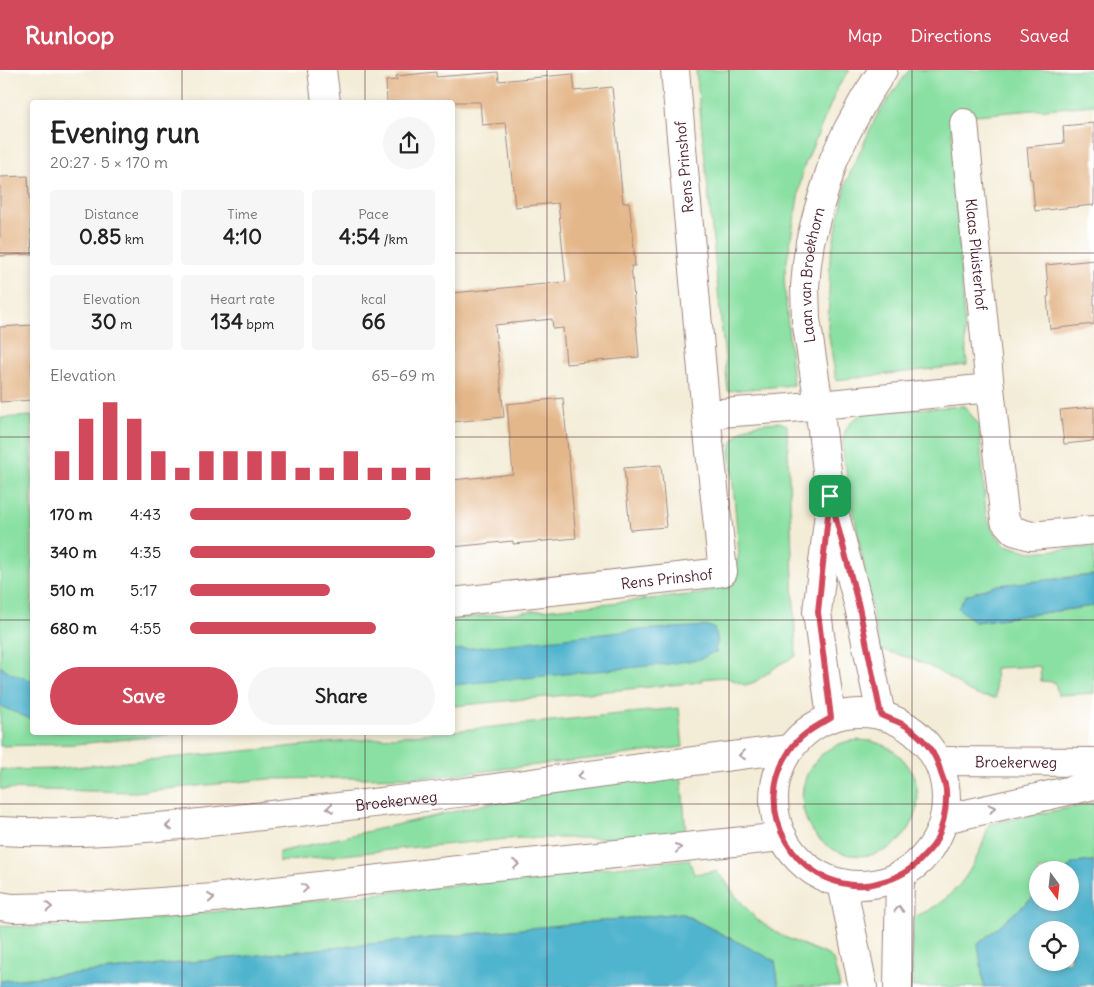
<!DOCTYPE html>
<html lang="en">
<head>
<meta charset="utf-8">
<style>
  body { margin:0; font-family:Delius,sans-serif; background:#f6f6f6; color:#222; height:100vh; display:flex; flex-direction:column; font-size:19px; white-space:nowrap }
  * { box-sizing:border-box; margin:0 }
  p { font-size:16px; color:#767676 }
  .icon { flex:none; width:28px; height:28px; fill:none; stroke:currentColor; stroke-width:2; stroke-linecap:round; stroke-linejoin:round }
  .map { position:relative; flex:1; overflow:hidden }
  .panel { position:absolute; left:30px; top:30px; width:425px; height:635px; display:flex; flex-direction:column; background:#fff; border-radius:5px; box-shadow:0 2px 8px #0003 }
  .panel>* { flex:none }
  .needle { width:32px; rotate:165deg }
  .controls { position:absolute; left:1029px; top:791px; display:grid; gap:10px }
  .controls a { display:grid; place-items:center; width:50px; height:50px; border-radius:50%; background:#fff; box-shadow:0 2px 8px #0003; font-size:25px }
  .pin { position:absolute; display:grid; place-items:center; width:42px; height:42px; color:#fff; margin:-21px; border-radius:10px; box-shadow:0 2px 8px #0006 }
  .round { display:grid; place-items:center; flex:none; width:52px; height:52px; border-radius:26px; background:#f6f6f6 }
  .head { display:flex; align-items:center; justify-content:space-between; height:85px; padding:0 20px }
  h1 { font-size:28px; font-weight:700; line-height:38px }
  .metrics { display:grid; grid-template-columns:repeat(3,1fr); gap:8px; height:85px; padding:5px 20px }
  .metrics div { display:grid; align-content:center; border-radius:5px; background:#f6f6f6; text-align:center }
  .metrics b { font-size:21px; font-weight:700 }
  .metrics small { font-size:14px; font-weight:400 }
  .metrics p { font-size:14px }
  .chart { height:140px; padding:10px 20px }
  .chart p { display:flex; justify-content:space-between }
  .chart svg { width:100%; height:90px; margin-top:5px; stroke:#d1495b; stroke-width:6 }
  .button { display:flex; gap:10px; margin-top:auto; padding:10px 20px }
  .button a { flex:1; height:58px; border-radius:30px; background:#d1495b; color:#fff; font-size:20px; font-weight:700; line-height:58px; text-align:center }
  .button a+a { background:#f6f6f6; color:#222 }
  ul { padding:0 20px; list-style:none; font-size:16px }
  li { display:grid; grid-template-columns:80px 60px 1fr; align-items:center; height:38px }
  li i { height:12px; border-radius:6px; background:#d1495b }
  header { display:flex; align-items:center; gap:30px; box-sizing:border-box; height:70px; padding:0 25px; background:#d1495b; color:#fff }
  header strong { font-size:24px }
  nav { display:flex; gap:28px; margin-inline-start:auto; font-size:18px }
  .map>svg:first-child { display:block }
  .green { fill:#8ae0a3; stroke:#6a8067 }
  .water { fill:#4fb4ce; stroke:#4c6a7c; fill-rule:evenodd }
  .building { fill:#e4b78a }
  .lines { fill:none; stroke-linecap:round; stroke-linejoin:round }
  .minor-casing { stroke:#9e8680; stroke-width:30 }
  .tertiary-casing { stroke:#9e8680; stroke-width:30 }
  .minor { stroke:#fff; stroke-width:28 }
  .tertiary { stroke:#fff; stroke-width:28 }
  .oneway { stroke:#ae9aa0 }
  .route-casing { stroke:#fff; stroke-width:10 }
  .route { stroke:#d1495b; stroke-width:6 }
  .grid { fill:none; stroke:#4a1f2b; stroke-width:1; stroke-opacity:0.55 }
  .labels { text-anchor:middle; dominant-baseline:central; stroke-width:4; stroke-linejoin:round; paint-order:stroke }
  .street-label { font-size:15px; fill:#4a1f2b; stroke:#fff }
</style>
</head>
<body>
<header>
<strong>Runloop</strong>
<nav><a>Map</a><a>Directions</a><a>Saved</a></nav>
</header>
<div class="map">
<svg width="1094" height="917" viewBox="0 0 1094 917">
  <rect width="100%" height="100%" fill="#fff"/>
  <filter id="ink" filterUnits="userSpaceOnUse"><feTurbulence type="fractalNoise" baseFrequency=".02" numOctaves="2"/><feDisplacementMap in="SourceGraphic" scale="10" xChannelSelector="R" yChannelSelector="G"/><feConvolveMatrix kernelMatrix="1 2 1 2 8 2 1 2 1" color-interpolation-filters="sRGB"/></filter>
  <filter id="wash" filterUnits="userSpaceOnUse"><feTurbulence type="fractalNoise" baseFrequency=".0096" numOctaves="4" result="noise"/><feDisplacementMap in="SourceGraphic" scale="20" xChannelSelector="R" yChannelSelector="G"/><feGaussianBlur stdDeviation="1.12" result="paint"/><feColorMatrix in="noise" values="0 0 0 0 0 0 0 0 0 0 0 0 0 0 0 0 0 1.4 0 .05"/><feComposite in="paint" operator="in"/></filter>
  <g filter="url(#wash)">
    <rect width="100%" height="100%" fill="#f3ecd6"/>
    <g class="green">
      <path d="M 696,0 L 850,0 L 838,17 L 803,99 L 784,208 L 793,315 L 728,321 Z"/>
      <path d="M 909,0 L 1094,0 L 1094,35 L 951,47 L 967,295 L 836,310 L 828,260 L 830,188 L 847,110 L 876,47 Z"/>
      <path d="M 964,336 L 979,355 L 986,445 L 993,461 L 1005,475 L 1031,482 L 1094,477 L 1094,505 L 1058,508 L 975,552 L 1094,536 L 1094,623 L 1058,625 L 1055,612 L 1041,611 L 1040,596 L 995,598 L 996,628 C 990,627 982,627 977,625 C 964,621 955,610 943,604 C 924,592 903,585 881,580 L 874,552 L 843,384 C 841,362 847,352 866,342 Z"/>
      <path d="M 32,346 L 32,662 L 190,663 L 76,674 L 0,676 L 0,348 Z"/>
      <path d="M 779,352 L 787,355 L 796,586 L 780,594 L 755,612 L 745,615 L 725,607 L 701,609 L 701,612 L 453,636 L 453,549 L 699,524 C 724,519 734,508 739,483 L 730,379 C 740,353 754,354 779,352 Z"/>
      <path d="M 679,638 L 683,677 L 606,687 L 433,707 L 268,709 L 135,722 L 0,719 L 0,699 L 9,700 L 53,699 L 434,663 L 452,662 L 453,661 Z"/>
      <circle cx="860" cy="728" r="58"/>
      <path d="M 681,702 L 686,764 L 633,768 L 519,768 L 407,778 L 279,792 L 279,782 L 486,734 L 605,711 Z"/>
      <path d="M 1094,733 L 1094,791 L 1074,793 L 1066,800 L 1038,800 L 1037,824 L 978,874 L 984,917 L 912,917 L 911,848 C 955,832 977,798 989,754 Z"/>
      <path d="M 689,789 L 694,804 L 716,801 L 724,809 L 734,824 L 756,849 L 784,867 L 828,885 L 833,890 L 840,917 L 779,917 L 775,891 L 681,843 L 0,911 L 0,856 L 29,857 L 85,856 Z"/>
    </g>
    <g class="water">
      <path d="M 1094,505 L 1094,536 L 975,552 L 958,538 L 966,525 L 998,515 Z"/>
      <path d="M 708,556 L 714,558 L 718,571 L 715,579 L 717,581 L 716,583 L 714,582 L 701,589 L 668,594 L 453,615 L 453,580 L 639,560 Z"/>
      <path d="M 0,596 L 11,603 L 32,611 L 32,649 L 28,648 L 0,636 Z"/>
      <path d="M 1094,791 L 1094,914 L 1059,917 L 984,917 L 978,874 L 1037,824 L 1038,832 L 1070,832 L 1070,800 L 1066,800 L 1074,793 ZM 1038,860 L 1070,860 L 1070,892 L 1038,892 Z"/>
      <path d="M 681,843 L 775,891 L 779,917 L 0,917 L 0,911 Z"/>
    </g>
    <g id="blocks">
      <g class="building">
        <path d="M 436,2 L 436,7 L 498,2 L 499,11 L 573,4 L 575,21 L 612,17 L 623,133 L 629,132 L 633,164 L 635,196 L 631,196 L 639,287 L 566,294 L 563,258 L 553,259 L 552,249 L 495,255 L 504,347 L 452,352 L 452,223 L 566,212 L 558,133 L 515,137 L 506,53 L 482,55 L 480,32 L 387,32 L 386,11 L 397,10 L 396,6 Z"/>
        <path d="M 1094,53 L 1094,135 L 1035,141 L 1032,109 L 1030,109 L 1027,77 L 1064,73 L 1063,56 Z"/>
        <path d="M 28,106 L 32,184 L 0,186 L 0,107 Z"/>
        <path d="M 1094,190 L 1094,254 L 1050,259 L 1047,227 L 1049,226 L 1046,195 Z"/>
        <path d="M 32,255 L 32,330 L 0,332 L 0,257 Z"/>
        <path d="M 563,328 L 576,468 L 513,474 L 513,471 L 452,477 L 452,410 L 513,404 L 507,334 Z"/>
        <path d="M 1094,337 L 1094,371 L 1064,374 L 1060,340 Z"/>
        <path d="M 661,395 L 666,447 L 665,447 L 666,457 L 630,460 L 624,398 Z"/>
      </g>
    </g>
  </g>
  <g filter="url(#ink)">
    <use href="#blocks" fill-opacity="0" stroke="#9e8680" stroke-width="1"/>
    <g class="lines">
      <g class="minor-casing">
        <g id="minor">
          <path d="M 322,0 L 326,32"/>
          <path id="s1" d="M 964,53 L 990,318 L 1005,451 L 1014,461 L 1031,466 L 1094,460"/>
          <path d="M 706,344 L 790,338 L 990,318"/>
          <path d="M 829,443 L 817,542 L 831,648"/>
          <path id="s2" d="M 452,532 L 723,502 L 706,344 L 675,0"/>
          <path id="s3" d="M 881,645 L 859,537 L 830,426 L 819,335 L 806,249 L 805,217 L 807,194 L 810,172 L 818,141 L 834,89 L 847,61 L 865,28 L 883,0"/>
          <path d="M 842,813 L 863,917"/>
          <path d="M 898,917 L 900,805"/>
        </g>
      </g>
      <g class="tertiary-casing">
        <g id="tertiary">
          <circle cx="860" cy="729" r="86"/>
          <path id="s4" d="M 938,691 L 1094,692"/>
          <path d="M 944,749 L 1094,715"/>
          <path id="s5" d="M 0,761 C 102,767 206,752 307,741 C 359,734 412,729 465,722 C 574,708 682,691 790,679"/>
          <path d="M 0,836 L 13,838 L 108,836 L 214,828 L 467,799 L 783,767"/>
        </g>
      </g>
      <use href="#minor" class="minor"/>
      <use href="#tertiary" class="tertiary"/>
    </g>
    <defs><path id="oneway-chevron" d="M-2-3.5L2.5 0L-2 3.5" fill="none" stroke-width="1.6" stroke-linecap="round" stroke-linejoin="round" transform="scale(1.25)"/></defs>
    <g class="oneway">
      <use href="#oneway-chevron" transform="translate(742 685) rotate(174)"/>
      <use href="#oneway-chevron" transform="translate(581 706) rotate(172)"/>
      <use href="#oneway-chevron" transform="translate(330 738) rotate(173)"/>
      <use href="#oneway-chevron" transform="translate(992 738) rotate(-13)"/>
      <use href="#oneway-chevron" transform="translate(169 756) rotate(175)"/>
      <use href="#oneway-chevron" transform="translate(678 778) rotate(-6)"/>
      <use href="#oneway-chevron" transform="translate(516 794) rotate(-6)"/>
      <use href="#oneway-chevron" transform="translate(305 818) rotate(-7)"/>
      <use href="#oneway-chevron" transform="translate(211 828) rotate(-5)"/>
      <use href="#oneway-chevron" transform="translate(49 837) rotate(-1)"/>
      <use href="#oneway-chevron" transform="translate(899 839) rotate(-89)"/>
    </g>
  </g>
  <g class="lines" filter="url(#ink)">
    <g class="route-casing">
      <path id="route" d="M 830,426 L 859,537 L 881,645 C 889,649 898,651 906,656 C 923,667 936,683 941,703 C 943,709 946,715 946,721 C 947,739 943,757 935,773 C 932,778 927,783 923,787 C 912,800 897,808 881,812 C 877,813 871,815 866,815 C 795,819 749,740 790,680 C 800,665 815,657 831,648 L 818,542 Z"/>
    </g>
    <use href="#route" class="route"/>
  </g>
  <path class="grid" d="M 182,0 L 182,32M 365,0 L 365,32M 547,0 L 547,917M 729,0 L 729,917M 912,0 L 912,917M 0,183 L 32,183M 452,183 L 1094,183M 0,367 L 32,367M 452,367 L 1094,367M 0,550 L 32,550M 452,550 L 1094,550M 182,662 L 182,917M 365,662 L 365,917M 0,734 L 1094,734"/>
  <g class="labels">
    <g class="street-label">
      <text transform="translate(684 97) rotate(-95)">Rens Prinshof</text>
      <text stroke="none"><textPath href="#s1" startOffset="132">Klaas Pluisterhof</textPath></text>
      <text stroke="none"><textPath href="#s3" startOffset="448">Laan van Broekhorn</textPath></text>
      <text stroke="none"><textPath href="#s2" startOffset="216">Rens Prinshof</textPath></text>
      <text stroke="none"><textPath href="#s4" startOffset="78">Broekerweg</textPath></text>
      <text stroke="none"><textPath href="#s5" startOffset="398">Broekerweg</textPath></text>
    </g>
  </g>
</svg>
<div class="controls">
<a><svg class="needle" viewBox="-14 -14 28 28"><path d="M0-13l5 13h-10z" fill="#e53935"/><path d="M0 13l5-13h-10z" fill="#767676"/></svg></a>
<a><svg class="icon" aria-label="locate" viewBox="0 0 24 24"><circle cx="12" cy="12" r="6"/><path d="M12 2v4M12 18v4M2 12h4M18 12h4"/></svg></a>
</div>
<div class="pin" style="left:830px;top:426px;background:#1e9e55"><svg class="icon" aria-label="arrive" viewBox="0 0 24 24"><path d="M6 21V4h12l-3 4 3 4H6"/></svg></div>
<section class="panel">
<div class="head"><div><h1>Evening run</h1><p>20:27 · 5 × 170 m</p></div><a class="round"><svg class="icon" aria-label="share" viewBox="0 0 24 24"><path d="M12 15V3M7 8l5-5 5 5M5 13v7h14v-7"/></svg></a></div>
<div class="metrics">
<div><p>Distance</p><b>0.85<small> km</small></b></div>
<div><p>Time</p><b>4:10</b></div>
<div><p>Pace</p><b>4:54<small> /km</small></b></div>
</div>
<div class="metrics">
<div><p>Elevation</p><b>30<small> m</small></b></div>
<div><p>Heart rate</p><b>134<small> bpm</small></b></div>
<div><p>kcal</p><b>66</b></div>
</div>
<div class="chart"><p><span>Elevation</span>65–69 m</p>
<svg viewBox="0 0 160 44" preserveAspectRatio="none"><path d="M5 44V30M15 44V14M25 44V6M35 44V14M45 44V30M55 44V38M65 44V30M75 44V30M85 44V30M95 44V30M105 44V38M115 44V38M125 44V30M135 44V38M145 44V38M155 44V38"/></svg>
</div>
<ul>
<li><b>170 m</b>4:43<i style="width:90%"></i></li>
<li><b>340 m</b>4:35<i style="width:100%"></i></li>
<li><b>510 m</b>5:17<i style="width:57%"></i></li>
<li><b>680 m</b>4:55<i style="width:76%"></i></li>
</ul>
<div class="button"><a>Save</a><a>Share</a></div>
</section>
</div>
</body>
</html>
